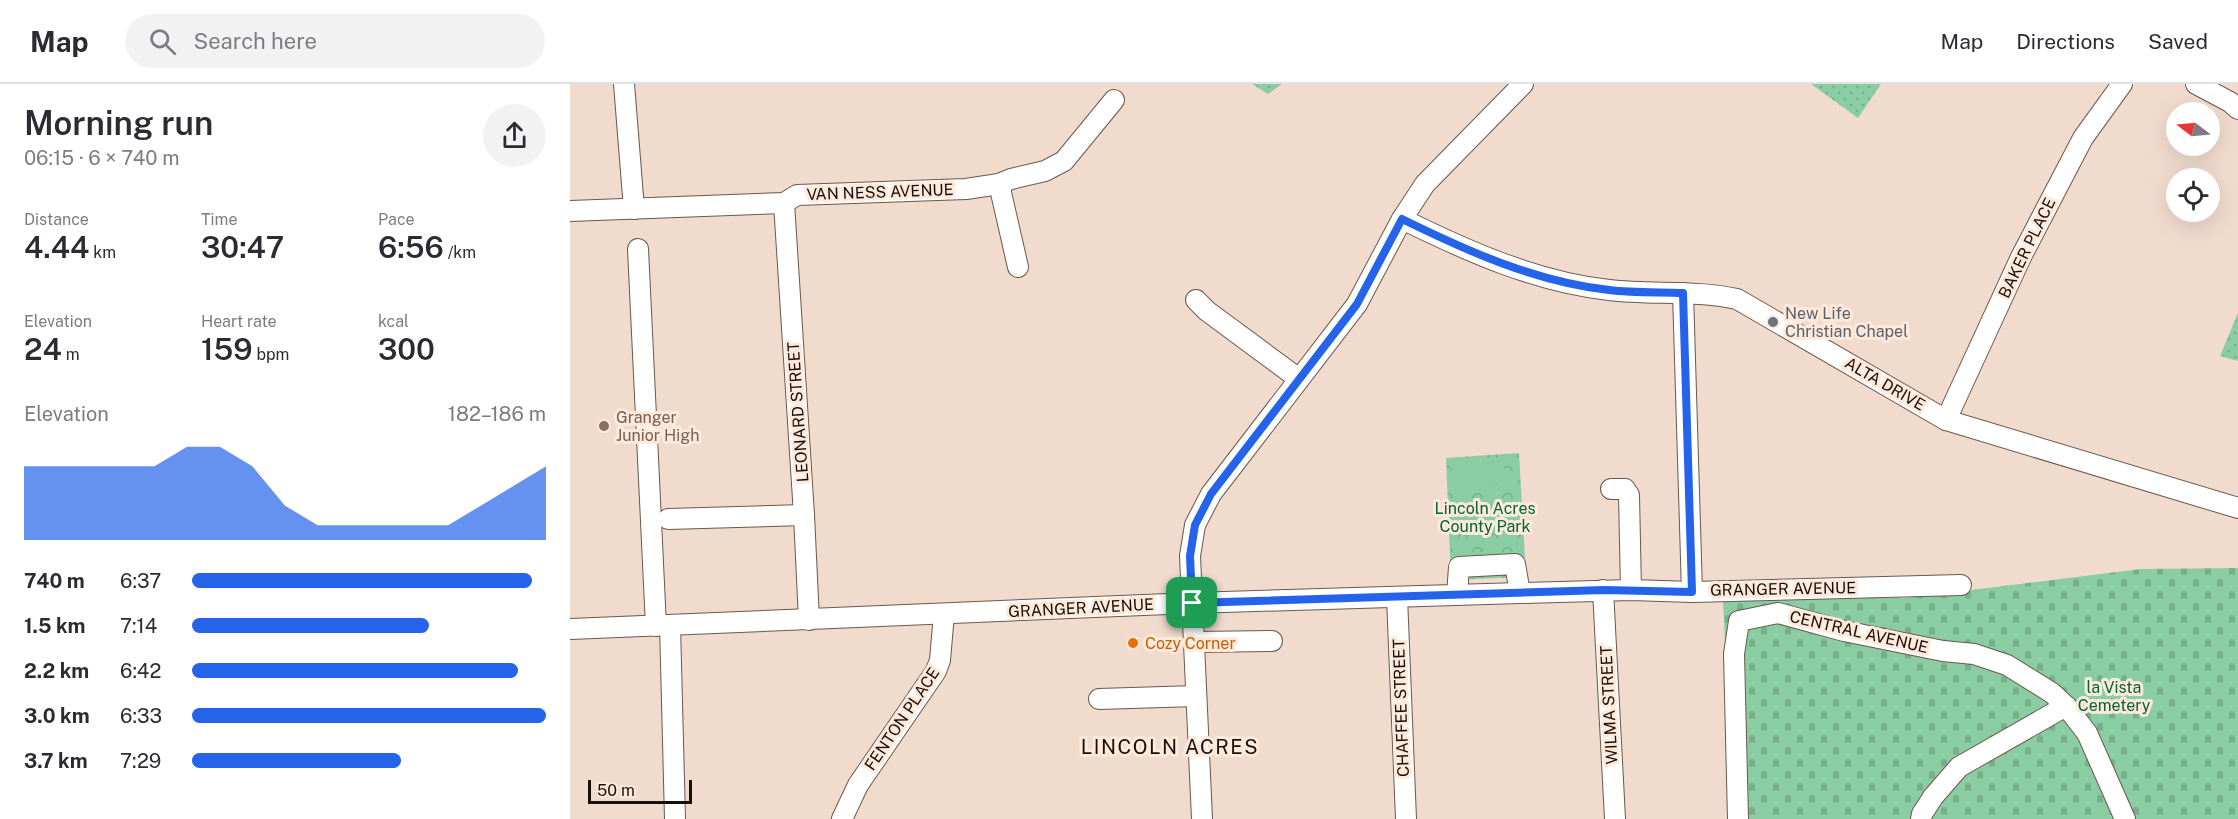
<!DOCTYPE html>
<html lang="en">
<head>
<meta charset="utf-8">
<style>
  body { margin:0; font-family:"Public Sans",sans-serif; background:#f2f2f3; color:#2b2b33; height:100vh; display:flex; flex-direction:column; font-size:22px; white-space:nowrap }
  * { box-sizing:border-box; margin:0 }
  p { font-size:20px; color:#7c7c81 }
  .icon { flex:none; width:33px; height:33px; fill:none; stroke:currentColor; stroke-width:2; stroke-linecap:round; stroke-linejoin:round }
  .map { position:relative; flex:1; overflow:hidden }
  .details { display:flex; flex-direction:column; background:#fff; width:570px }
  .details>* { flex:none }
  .needle { width:39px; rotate:286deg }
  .buttons { position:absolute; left:1596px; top:18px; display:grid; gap:12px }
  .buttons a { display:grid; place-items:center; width:54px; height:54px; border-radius:50%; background:#fff; box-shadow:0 6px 24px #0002; font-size:30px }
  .scale { position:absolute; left:18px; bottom:15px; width:104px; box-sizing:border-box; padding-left:6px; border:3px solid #170f0b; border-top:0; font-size:16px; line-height:21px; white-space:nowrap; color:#170f0b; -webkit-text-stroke:4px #fee9da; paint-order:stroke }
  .pin { position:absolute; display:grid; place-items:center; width:51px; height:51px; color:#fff; margin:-26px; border-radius:12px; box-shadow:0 3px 9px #0006 }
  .round { display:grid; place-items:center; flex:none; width:63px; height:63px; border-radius:32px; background:#f2f2f3 }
  .head { display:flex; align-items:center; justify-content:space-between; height:102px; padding:0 24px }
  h1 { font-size:33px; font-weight:600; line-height:45px }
  .metrics { display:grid; grid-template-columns:repeat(3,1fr); gap:9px; height:102px; padding:6px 24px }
  .metrics div { display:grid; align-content:center }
  .metrics b { font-size:30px; font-weight:600 }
  .metrics small { font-size:16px; font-weight:400 }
  .metrics p { font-size:16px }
  .chart { height:168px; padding:12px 24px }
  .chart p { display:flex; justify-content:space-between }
  .chart svg { width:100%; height:108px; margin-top:6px; fill:#2563eb; opacity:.7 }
  ul { padding:0 24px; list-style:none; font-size:20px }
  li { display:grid; grid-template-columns:96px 72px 1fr; align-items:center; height:45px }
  li i { height:15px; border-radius:8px; background:#2563eb }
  header { display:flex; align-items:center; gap:36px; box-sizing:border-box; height:84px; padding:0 30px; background:#fff; border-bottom:2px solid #e1e1e2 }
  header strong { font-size:28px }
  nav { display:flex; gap:33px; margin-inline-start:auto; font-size:21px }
  .search { width:420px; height:54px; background:#f2f2f3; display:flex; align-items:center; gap:15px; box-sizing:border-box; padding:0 21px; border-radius:33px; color:#7c7c81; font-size:22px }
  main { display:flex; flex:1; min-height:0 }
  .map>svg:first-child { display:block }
  .grass { fill:url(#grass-dots) }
  .forest { fill:url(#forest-crowns) }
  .cemetery { fill:url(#cemetery-stones) }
  .garden { fill:#8acda2 }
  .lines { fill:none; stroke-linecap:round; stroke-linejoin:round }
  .minor-casing { stroke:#6a584c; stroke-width:22 }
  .minor { stroke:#fff; stroke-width:20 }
  .route-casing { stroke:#fff; stroke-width:12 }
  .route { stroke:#2563eb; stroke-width:8 }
  .worship-dot { fill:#6b7280; stroke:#fee9da; stroke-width:2 }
  .education-dot { fill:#8d6e63; stroke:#fee9da; stroke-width:2 }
  .food-dot { fill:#e8710a; stroke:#fee9da; stroke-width:2 }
  .labels { text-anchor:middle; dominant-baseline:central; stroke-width:6; stroke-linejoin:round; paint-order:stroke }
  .street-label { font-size:16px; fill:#170f0b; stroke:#fee9da }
  .worship-label { font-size:16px; fill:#5b616d; stroke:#fee9da; text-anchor:start }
  .education-label { font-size:16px; fill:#785e54; stroke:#fee9da; text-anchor:start }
  .park-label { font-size:16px; fill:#006537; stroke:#fee9da }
  .food-label { font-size:16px; fill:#c56008; stroke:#fee9da; text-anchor:start }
  .quarter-label { font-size:20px; letter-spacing:1.5px; fill:#170f0b; stroke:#fee9da }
</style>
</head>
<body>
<header>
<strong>Map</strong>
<div class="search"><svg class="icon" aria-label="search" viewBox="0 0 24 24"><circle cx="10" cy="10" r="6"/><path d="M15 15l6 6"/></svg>Search here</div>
<nav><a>Map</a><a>Directions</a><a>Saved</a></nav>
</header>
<main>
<section class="details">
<div class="head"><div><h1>Morning run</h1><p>06:15 · 6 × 740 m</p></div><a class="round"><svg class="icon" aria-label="share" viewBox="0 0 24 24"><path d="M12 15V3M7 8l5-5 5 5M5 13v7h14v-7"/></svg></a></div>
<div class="metrics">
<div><p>Distance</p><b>4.44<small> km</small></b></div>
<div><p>Time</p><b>30:47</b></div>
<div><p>Pace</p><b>6:56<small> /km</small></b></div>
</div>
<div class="metrics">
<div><p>Elevation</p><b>24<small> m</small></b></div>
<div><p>Heart rate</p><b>159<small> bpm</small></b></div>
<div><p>kcal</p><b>300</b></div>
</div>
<div class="chart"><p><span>Elevation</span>182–186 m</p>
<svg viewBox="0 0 160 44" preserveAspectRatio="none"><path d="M0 44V14L10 14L20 14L30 14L40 14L50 6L60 6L70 14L80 30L90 38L100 38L110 38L120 38L130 38L140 30L150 22L160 14V44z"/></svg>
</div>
<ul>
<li><b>740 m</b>6:37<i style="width:96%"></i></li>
<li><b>1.5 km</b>7:14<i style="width:67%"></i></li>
<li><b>2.2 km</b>6:42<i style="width:92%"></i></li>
<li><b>3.0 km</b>6:33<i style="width:100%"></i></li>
<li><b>3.7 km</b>7:29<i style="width:59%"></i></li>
</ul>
</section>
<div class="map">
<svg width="1668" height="735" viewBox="0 0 1668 735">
  <defs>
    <pattern id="grass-dots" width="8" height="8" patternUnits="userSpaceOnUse" patternTransform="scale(1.5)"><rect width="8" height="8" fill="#8acda2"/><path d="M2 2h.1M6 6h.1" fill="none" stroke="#76af8a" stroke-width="1.8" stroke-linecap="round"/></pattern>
    <pattern id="forest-crowns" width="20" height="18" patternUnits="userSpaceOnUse" patternTransform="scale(1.5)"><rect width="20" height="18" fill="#8acda2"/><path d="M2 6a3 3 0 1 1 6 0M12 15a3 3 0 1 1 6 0" fill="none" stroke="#76af8a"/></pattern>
    <pattern id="cemetery-stones" width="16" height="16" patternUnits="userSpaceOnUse" patternTransform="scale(1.5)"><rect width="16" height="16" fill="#8acda2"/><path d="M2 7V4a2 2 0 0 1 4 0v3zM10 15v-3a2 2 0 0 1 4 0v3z" fill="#76af8a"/></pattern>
  </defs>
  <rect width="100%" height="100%" fill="#f1dbcd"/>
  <g class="grass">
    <path d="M 682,0 L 712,0 L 698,10 Z"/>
    <path d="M 1241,0 L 1311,0 L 1288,34 Z"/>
    <path d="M 1668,229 L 1668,277 L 1650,272 Z"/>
  </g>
  <path class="forest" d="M 949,369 L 956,493 L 881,496 L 876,374 Z"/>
  <path class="cemetery" d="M 1668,484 L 1668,735 L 1163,735 L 1153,517 L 1219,514 L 1335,514 L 1571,485 Z"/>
  <path class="garden" d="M 934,376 L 935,399 L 883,402 L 881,377 Z"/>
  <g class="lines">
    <g class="minor-casing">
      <g id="minor">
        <path d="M 54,0 L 64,125"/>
        <path d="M 1626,0 L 1660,18 L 1668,25"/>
        <path d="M 429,100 L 448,183"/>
        <path d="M 214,119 L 234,431 L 239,536"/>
        <path d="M 0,127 L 214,119 L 227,111 L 396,105 L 429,100 L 441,95 L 475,87 L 494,77 L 544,16"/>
        <path d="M 832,135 C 897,167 966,198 1039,206 C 1082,211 1125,206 1167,215 L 1376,336 L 1668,424"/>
        <path d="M 68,165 L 86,542"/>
        <path d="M 1113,209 L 1122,508"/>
        <path d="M 626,216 L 637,227 L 729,295"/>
        <path d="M 1376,336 L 1451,173 L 1513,54 L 1552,0"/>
        <path d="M 1041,405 L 1055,405 L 1059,411 L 1061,506"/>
        <path d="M 98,435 L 234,431"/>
        <path d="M 1033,506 L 1045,735"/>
        <path d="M 887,511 L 889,483 L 945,480 L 950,509"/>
        <path d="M 827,513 L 836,735"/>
        <path d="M 100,541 L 105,735"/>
        <path d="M 0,545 L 622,519 L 950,509 L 1061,506 L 1122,508 L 1391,501"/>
        <path d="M 624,558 L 702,557"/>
        <path d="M 529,615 L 626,612"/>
        <path d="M 272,735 L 288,701 L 366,587 L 370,576 L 374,530"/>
        <path d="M 632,735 L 620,472 L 625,441 L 641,410 L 787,220 L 832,135 L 855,100 L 953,0"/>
        <path d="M 1168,735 L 1164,570 L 1169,537 L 1208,529 L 1274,547 L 1373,567 L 1404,570 L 1437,581 L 1482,609 L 1496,622 L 1517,649 L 1555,735"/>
        <path d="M 1351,735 L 1352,730 L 1363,713 L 1389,683 L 1496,622"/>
      </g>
    </g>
    <use href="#minor" class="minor"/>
  </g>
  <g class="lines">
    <g class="route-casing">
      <path id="route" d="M 832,135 C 897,167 966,198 1039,206 C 1064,209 1089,208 1113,209 L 1122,508 L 1034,506 L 622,519 L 620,472 L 625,441 L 641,410 L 787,220 Z"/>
    </g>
    <use href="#route" class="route"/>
  </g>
  <circle class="worship-dot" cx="1203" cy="238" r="6"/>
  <circle class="education-dot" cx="34" cy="342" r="6"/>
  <circle class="food-dot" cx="563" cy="559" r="6"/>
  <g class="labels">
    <g class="street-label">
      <text transform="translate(310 108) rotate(-2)">VAN NESS AVENUE</text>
      <text transform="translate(1457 164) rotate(-64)">BAKER PLACE</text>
      <text transform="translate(1315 300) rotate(30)">ALTA DRIVE</text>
      <text transform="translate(228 328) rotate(-94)">LEONARD STREET</text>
      <text transform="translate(1213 505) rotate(-1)">GRANGER AVENUE</text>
      <text transform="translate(511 524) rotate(-3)">GRANGER AVENUE</text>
      <text transform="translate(1289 548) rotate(13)">CENTRAL AVENUE</text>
      <text transform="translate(1039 621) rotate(-93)">WILMA STREET</text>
      <text transform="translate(831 624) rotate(-92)">CHAFFEE STREET</text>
      <text transform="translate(332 635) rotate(-56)">FENTON PLACE</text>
    </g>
    <g class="worship-label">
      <text x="1215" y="229">New Life<tspan x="1215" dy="18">Christian Chapel</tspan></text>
    </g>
    <g class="education-label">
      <text x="46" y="333">Granger<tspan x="46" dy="18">Junior High</tspan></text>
    </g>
    <g class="park-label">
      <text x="915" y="424">Lincoln Acres<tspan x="915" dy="18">County Park</tspan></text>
      <text x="1544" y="603">la Vista<tspan x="1544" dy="18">Cemetery</tspan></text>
    </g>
    <g class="food-label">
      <text x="575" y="559">Cozy Corner</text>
    </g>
    <g class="quarter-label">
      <text x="600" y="663">LINCOLN ACRES</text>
    </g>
  </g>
</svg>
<div class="buttons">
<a><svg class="needle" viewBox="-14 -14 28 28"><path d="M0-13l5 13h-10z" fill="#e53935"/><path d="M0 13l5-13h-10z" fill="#7c7c81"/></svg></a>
<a><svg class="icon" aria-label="locate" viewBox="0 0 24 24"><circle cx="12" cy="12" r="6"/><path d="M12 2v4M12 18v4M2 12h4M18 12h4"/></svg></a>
</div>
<div class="scale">50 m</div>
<div class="pin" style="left:622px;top:519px;background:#1e9e55"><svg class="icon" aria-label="arrive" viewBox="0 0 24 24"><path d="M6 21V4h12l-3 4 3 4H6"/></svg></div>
</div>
</main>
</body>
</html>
